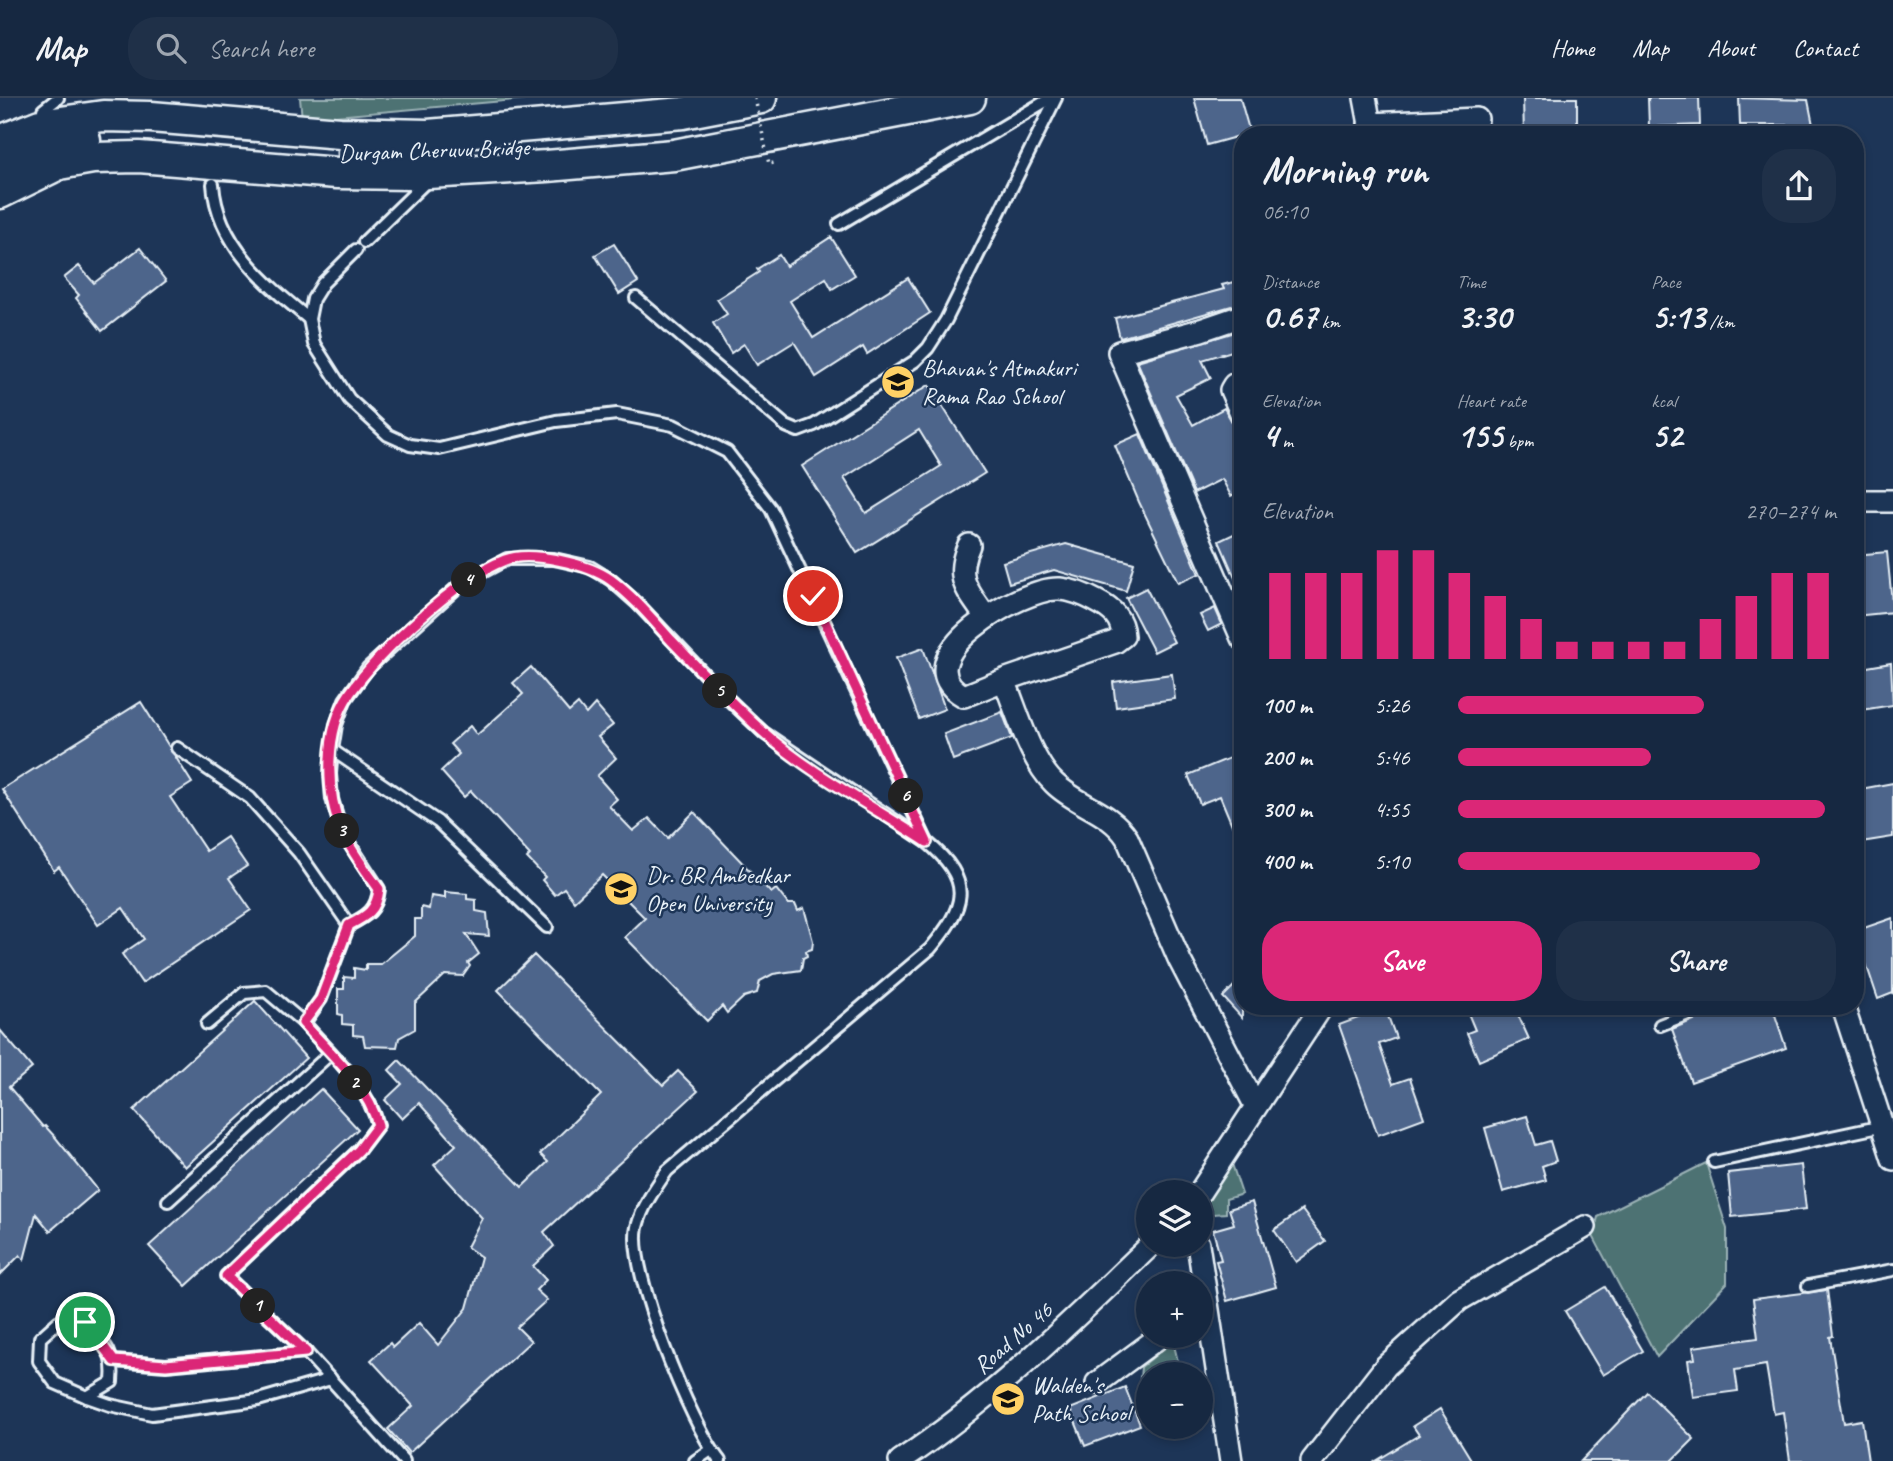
<!DOCTYPE html>
<html lang="en">
<head>
<meta charset="utf-8">
<style>
  body { margin:0; font-family:Caveat,sans-serif; background:#1f3048; color:#f1f3f6; height:100vh; display:flex; flex-direction:column; font-size:26px; white-space:nowrap }
  * { box-sizing:border-box; margin:0 }
  p { font-size:23px; color:#9ea6b1 }
  .icon { flex:none; width:38px; height:38px; fill:none; stroke:currentColor; stroke-width:2; stroke-linecap:round; stroke-linejoin:round }
  .map { position:relative; flex:1; overflow:hidden }
  .details { position:absolute; left:1234px; top:28px; width:630px; height:889px; display:flex; flex-direction:column; background:#162841; border-radius:28px; box-shadow:0 4px 10px #0003,0 0 0 2px #35445a }
  .details>* { flex:none }
  .controls { position:absolute; left:1136px; top:1082px; display:grid; gap:14px }
  .controls a { display:grid; place-items:center; width:77px; height:77px; border-radius:50%; background:#162841; box-shadow:0 4px 10px #0003,0 0 0 2px #35445a; font-size:35px }
  .pin { position:absolute; display:grid; place-items:center; width:60px; height:60px; color:#fff; margin:-30px; border:4px solid #fff; border-radius:50%; box-shadow:0 2px 7px #0007 }
  .km { position:absolute; width:35px; height:35px; margin:-18px; border-radius:50%; background:#222; color:#fff; font-size:19px; line-height:35px; text-align:center }
  .round { display:grid; place-items:center; flex:none; width:74px; height:74px; border-radius:28px; background:#1f3048 }
  .head { display:flex; align-items:center; justify-content:space-between; height:119px; padding:0 28px }
  h1 { font-size:38px; font-weight:700; line-height:52px }
  .figures { display:grid; grid-template-columns:repeat(3,1fr); gap:10px; height:119px; padding:7px 28px }
  .figures div { display:grid; align-content:center }
  .figures b { font-size:35px; font-weight:700 }
  .figures small { font-size:19px; font-weight:400 }
  .figures p { font-size:19px }
  .chart { height:196px; padding:14px 28px }
  .chart p { display:flex; justify-content:space-between }
  .chart svg { width:100%; height:126px; margin-top:7px; stroke:#db2777; stroke-width:6 }
  .primary-button { display:flex; gap:14px; margin-top:auto; padding:14px 28px }
  .primary-button a { flex:1; height:80px; border-radius:28px; background:#db2777; color:#fff; font-size:28px; font-weight:700; line-height:80px; text-align:center }
  .primary-button a+a { background:#1f3048; color:#f1f3f6 }
  ul { padding:0 28px; list-style:none; font-size:23px }
  li { display:grid; grid-template-columns:112px 84px 1fr; align-items:center; height:52px }
  li i { height:18px; border-radius:9px; background:#db2777 }
  header { display:flex; align-items:center; gap:42px; box-sizing:border-box; height:98px; padding:0 35px; background:#162841; border-bottom:2px solid #35445a }
  header strong { font-size:33px }
  nav { display:flex; gap:38px; margin-inline-start:auto; font-size:24px }
  .search { width:490px; height:63px; background:#1f3048; display:flex; align-items:center; gap:18px; box-sizing:border-box; padding:0 24px; border-radius:28px; color:#9ea6b1; font-size:26px }
  .map>svg:first-child { display:block }
  .green { fill:#4e7273; stroke:#9bb2b6; stroke-width:2 }
  .building { fill:#4d658b; stroke:#e8f1f8; stroke-width:2; fill-rule:evenodd }
  .lines { fill:none; stroke-linecap:round; stroke-linejoin:round }
  .service-casing { stroke:#e8f1f8; stroke-width:16 }
  .minor-casing { stroke:#e8f1f8; stroke-width:26 }
  .secondary-casing { stroke:#e8f1f8; stroke-width:35 }
  .service { stroke:#1d3557; stroke-width:10 }
  .minor { stroke:#1d3557; stroke-width:21 }
  .secondary { stroke:#1d3557; stroke-width:30 }
  .path-bridge { stroke:#e8f1f8; stroke-width:3.5; stroke-dasharray:2 5; stroke-linecap:butt }
  .route-casing { stroke:#fff; stroke-width:14 }
  .route { stroke:#db2777; stroke-width:9 }
  .labels { text-anchor:middle; dominant-baseline:central; stroke-width:5; stroke-linejoin:round; paint-order:stroke }
  .street-label { font-size:24px; fill:#e8f1f8; stroke:#1d3557 }
  .poi-label { font-size:24px; fill:#e8f1f8; stroke:#1d3557; text-anchor:start }
</style>
</head>
<body>
<header>
<strong>Map</strong>
<div class="search"><svg class="icon" aria-label="search" viewBox="0 0 24 24"><circle cx="10" cy="10" r="6"/><path d="M15 15l6 6"/></svg>Search here</div>
<nav><a>Home</a><a>Map</a><a>About</a><a>Contact</a></nav>
</header>
<div class="map">
<svg width="1893" height="1363" viewBox="0 0 1893 1363">
  <rect width="100%" height="100%" fill="#1d3557"/>
  <filter id="ink" filterUnits="userSpaceOnUse"><feTurbulence type="fractalNoise" baseFrequency=".0143" numOctaves="2"/><feDisplacementMap in="SourceGraphic" scale="14" xChannelSelector="R" yChannelSelector="G"/><feConvolveMatrix kernelMatrix="1 2 1 2 8 2 1 2 1" color-interpolation-filters="sRGB"/></filter>
  <g filter="url(#ink)">
    <g class="green">
      <path d="M 300,0 L 537,0 L 302,21 Z"/>
      <path d="M 1230,1060 L 1242,1096 L 1226,1101 L 1226,1115 L 1213,1116 L 1203,1109 L 1201,1097 Z"/>
      <path d="M 1706,1065 L 1727,1131 L 1727,1185 L 1657,1259 L 1593,1138 L 1598,1119 Z"/>
      <path d="M 1173,1243 L 1181,1276 L 1148,1276 L 1148,1300 L 1140,1281 L 1141,1269 Z"/>
    </g>
    <g class="building">
      <path d="M 1194,0 L 1240,0 L 1250,35 L 1207,47 Z"/>
      <path d="M 1523,0 L 1577,0 L 1577,37 L 1524,37 Z"/>
      <path d="M 1648,0 L 1699,0 L 1700,27 L 1649,29 Z"/>
      <path d="M 1739,0 L 1808,2 L 1813,27 L 1740,27 Z"/>
      <path d="M 831,139 L 855,177 L 832,191 L 826,180 L 790,203 L 813,240 L 908,180 L 930,215 L 867,256 L 863,249 L 816,279 L 794,244 L 757,267 L 744,246 L 731,255 L 713,225 L 727,216 L 717,201 L 759,174 L 757,171 L 779,157 L 786,168 Z"/>
      <path d="M 614,146 L 638,184 L 619,196 L 595,157 Z"/>
      <path d="M 140,150 L 166,183 L 102,233 L 76,200 L 79,197 L 64,180 L 79,168 L 94,185 Z"/>
      <path d="M 1242,182 L 1242,205 L 1120,240 L 1115,220 L 1224,191 L 1222,187 Z"/>
      <path d="M 1242,232 L 1242,250 L 1202,262 L 1211,280 L 1176,297 L 1193,327 L 1224,310 L 1234,327 L 1242,330 L 1242,392 L 1231,398 L 1222,381 L 1194,395 L 1137,263 Z"/>
      <path d="M 929,287 L 985,375 L 857,455 L 802,368 ZM 919,332 L 941,368 L 866,415 L 844,380 Z"/>
      <path d="M 1140,336 L 1199,476 L 1178,485 L 1139,404 L 1115,347 Z"/>
      <path d="M 1242,432 L 1242,496 L 1219,443 Z"/>
      <path d="M 1066,446 L 1134,465 L 1126,493 L 1054,472 L 1009,485 L 1003,464 Z"/>
      <path d="M 1887,454 L 1893,514 L 1855,518 L 1855,457 Z"/>
      <path d="M 1146,490 L 1174,544 L 1154,554 L 1126,500 Z"/>
      <path d="M 1215,510 L 1222,526 L 1208,533 L 1200,517 Z"/>
      <path d="M 923,550 L 945,611 L 919,621 L 896,560 Z"/>
      <path d="M 1891,565 L 1893,607 L 1855,613 L 1855,571 Z"/>
      <path d="M 531,569 L 569,614 L 578,606 L 586,616 L 595,606 L 613,627 L 598,639 L 616,660 L 597,678 L 617,701 L 609,708 L 633,733 L 649,720 L 668,740 L 694,714 L 771,795 L 776,791 L 788,806 L 795,806 L 798,813 L 804,810 L 813,843 L 812,851 L 806,853 L 807,858 L 803,860 L 801,872 L 773,876 L 760,883 L 757,895 L 744,899 L 727,915 L 722,908 L 707,923 L 625,839 L 645,820 L 602,777 L 574,803 L 564,790 L 555,797 L 542,782 L 545,779 L 527,760 L 530,757 L 471,693 L 464,699 L 441,673 L 459,656 L 450,646 L 470,628 L 477,637 L 523,596 L 513,585 Z"/>
      <path d="M 1172,576 L 1175,601 L 1116,609 L 1113,584 Z"/>
      <path d="M 141,604 L 192,685 L 170,699 L 206,753 L 227,739 L 247,768 L 229,780 L 251,812 L 142,885 L 122,856 L 144,841 L 123,810 L 98,827 L 59,769 L 54,773 L 2,691 Z"/>
      <path d="M 1002,614 L 1012,640 L 953,662 L 944,636 Z"/>
      <path d="M 1242,655 L 1242,751 L 1220,698 L 1200,706 L 1188,677 Z"/>
      <path d="M 1893,685 L 1893,739 L 1855,745 L 1855,692 Z"/>
      <path d="M 445,794 L 467,796 L 467,801 L 476,802 L 476,813 L 487,815 L 489,838 L 466,836 L 479,856 L 468,865 L 470,868 L 463,878 L 445,877 L 415,905 L 415,931 L 399,940 L 397,949 L 365,948 L 363,938 L 353,937 L 353,927 L 342,926 L 342,917 L 338,916 L 338,891 L 344,891 L 344,879 L 354,880 L 354,870 L 366,872 L 366,866 L 381,866 L 415,838 L 415,821 L 421,821 L 421,809 L 429,811 L 431,798 L 445,800 Z"/>
      <path d="M 1893,820 L 1893,895 L 1878,901 L 1855,833 Z"/>
      <path d="M 534,857 L 663,987 L 678,973 L 698,993 L 544,1134 L 554,1148 L 533,1168 L 546,1182 L 536,1192 L 547,1202 L 517,1229 L 531,1243 L 409,1355 L 388,1331 L 413,1308 L 371,1262 L 390,1245 L 393,1249 L 419,1225 L 438,1247 L 467,1210 L 481,1159 L 467,1149 L 482,1120 L 434,1067 L 456,1047 L 419,1005 L 402,1021 L 385,1002 L 402,986 L 389,972 L 399,962 L 522,1089 L 548,1064 L 540,1056 L 601,997 L 498,892 Z"/>
      <path d="M 1242,880 L 1242,920 L 1223,899 Z"/>
      <path d="M 255,903 L 306,960 L 185,1069 L 134,1012 Z"/>
      <path d="M 1465,908 L 1514,908 L 1529,941 L 1479,963 L 1467,935 L 1475,932 Z"/>
      <path d="M 1716,908 L 1772,908 L 1786,950 L 1691,984 L 1672,931 L 1711,915 Z"/>
      <path d="M 1385,910 L 1396,940 L 1379,946 L 1393,986 L 1410,980 L 1424,1020 L 1378,1037 L 1339,927 Z"/>
      <path d="M 0,932 L 32,970 L 9,989 L 43,1029 L 45,1028 L 56,1040 L 98,1092 L 50,1133 L 36,1116 L 24,1162 L 20,1157 L 0,1177 Z"/>
      <path d="M 321,991 L 358,1031 L 186,1188 L 149,1148 Z"/>
      <path d="M 1527,1018 L 1536,1047 L 1550,1043 L 1556,1063 L 1542,1068 L 1546,1082 L 1503,1094 L 1485,1030 Z"/>
      <path d="M 1801,1067 L 1806,1111 L 1732,1119 L 1728,1075 Z"/>
      <path d="M 1252,1104 L 1276,1189 L 1227,1203 L 1216,1163 L 1221,1162 L 1213,1132 L 1234,1126 L 1229,1111 Z"/>
      <path d="M 1302,1112 L 1325,1143 L 1296,1164 L 1274,1132 Z"/>
      <path d="M 1605,1189 L 1643,1253 L 1603,1277 L 1565,1213 Z"/>
      <path d="M 1827,1192 L 1833,1238 L 1830,1239 L 1844,1325 L 1862,1322 L 1868,1363 L 1790,1363 L 1783,1314 L 1774,1316 L 1766,1267 L 1735,1272 L 1738,1293 L 1693,1299 L 1688,1262 L 1695,1261 L 1693,1249 L 1758,1240 L 1753,1201 Z"/>
      <path d="M 1125,1289 L 1140,1327 L 1085,1348 L 1070,1311 Z"/>
      <path d="M 1647,1294 L 1694,1341 L 1672,1363 L 1581,1363 Z"/>
      <path d="M 1440,1311 L 1472,1363 L 1376,1363 L 1419,1337 L 1413,1328 Z"/>
    </g>
    <g class="lines">
      <g class="service-casing">
        <g id="service">
          <path d="M 43,12 L 58,0"/>
          <path d="M 213,86 C 217,146 266,186 309,221"/>
          <path d="M 839,126 L 1051,0"/>
          <path d="M 364,144 L 430,80"/>
          <path d="M 356,152 L 323,185 L 313,201 L 309,221 L 314,246 L 349,301 L 388,337 L 410,347 L 439,351 L 556,323 L 617,316 L 673,327 L 727,354 L 771,411 L 927,744"/>
          <path d="M 636,200 L 786,328 L 798,333 L 814,327 L 915,263 L 928,250 L 946,222 L 1056,0"/>
          <path d="M 177,650 L 250,700 L 299,755 L 349,827"/>
          <path d="M 332,652 L 438,724 L 547,829"/>
          <path d="M 207,926 L 244,895 L 266,893 L 304,925"/>
          <path d="M 1660,927 L 1708,908"/>
          <path d="M 1714,1064 L 1883,1028"/>
          <path d="M 168,1103 L 331,955"/>
          <path d="M 1808,1188 L 1893,1172"/>
          <path d="M 59,1223 L 85,1224 C 105,1246 115,1253 112,1284 L 87,1299 L 55,1285 L 39,1263 L 40,1240 Z"/>
          <path d="M 114,1263 L 166,1267 L 306,1254"/>
          <path d="M 87,1299 L 110,1307 L 152,1316 L 258,1302 L 331,1281"/>
          <path d="M 404,1363 L 306,1254 L 226,1178 L 359,1052 L 378,1027 C 368,988 330,955 304,925 L 321,901 L 349,827 C 367,818 377,812 379,791 L 342,734 L 332,701 L 330,676 L 332,652 L 336,627 L 345,602 L 368,570 L 462,485 L 507,461 L 554,461 L 590,469 L 611,482 L 637,505 L 726,599 L 764,635 L 927,744 C 975,784 965,809 930,851 L 667,1073 C 655,1090 642,1109 637,1129 C 627,1171 692,1329 720,1363"/>
          <path d="M 695,1363 L 711,1352"/>
        </g>
      </g>
      <g class="minor-casing">
        <g id="minor">
          <path d="M 1365,0 L 1372,37"/>
          <path d="M 1369,26 L 1477,21"/>
          <path d="M 1242,218 L 1201,232 L 1119,254 L 1242,540"/>
          <path d="M 1242,283 L 1234,287 L 1231,292 L 1242,317"/>
          <path d="M 1855,403 L 1893,403"/>
          <path d="M 969,447 C 954,480 967,492 986,519"/>
          <path d="M 1004,582 L 964,598 C 898,562 1022,488 1060,491 C 1072,492 1085,497 1096,503 C 1112,511 1122,520 1123,538 L 1115,544 L 1004,582 C 1017,613 1030,662 1054,685 C 1076,707 1110,713 1127,740 L 1180,863 L 1255,1007"/>
          <path d="M 1843,908 L 1893,1061"/>
          <path d="M 1200,1094 L 1322,908"/>
          <path d="M 1198,1146 L 1231,1363"/>
          <path d="M 1097,1285 L 1162,1237"/>
          <path d="M 900,1363 C 993,1301 1072,1223 1152,1146"/>
          <path d="M 1312,1363 L 1386,1268 L 1459,1202 L 1585,1129"/>
        </g>
      </g>
      <g class="secondary-casing">
        <g id="secondary">
          <path d="M 0,43 L 40,27 L 103,18 L 151,19 L 340,35 L 428,37 L 683,15 L 761,0"/>
          <path d="M 354,55 L 454,55"/>
          <path d="M 0,72 L 43,50 L 85,42"/>
          <path d="M 0,95 L 59,66 L 93,60 L 139,59 L 337,75 L 411,76 L 547,68 L 674,57 L 970,0"/>
        </g>
      </g>
      <use href="#service" class="service"/>
      <use href="#minor" class="minor"/>
      <use href="#secondary" class="secondary"/>
      <path class="path-bridge" d="M 755,0 L 769,66 L 774,65"/>
    </g>
  </g>
  <g class="lines" filter="url(#ink)">
    <g class="route-casing">
      <path id="route" d="M 85,1224 L 114,1263 L 166,1267 L 306,1254 L 226,1178 L 359,1052 L 378,1027 C 368,988 330,955 303,925 L 321,901 L 349,827 C 367,818 377,812 379,791 C 366,773 351,753 342,733 C 325,694 324,632 350,595 C 380,553 456,481 505,462 C 530,452 589,466 611,482 C 634,499 652,521 671,542 C 701,573 729,603 761,632 C 806,673 875,710 927,744 L 813,498"/>
    </g>
    <use href="#route" class="route"/>
  </g>
  <defs>
    <g id="school-disc" transform="scale(1.75)"><circle r="9.5" fill="#ffd166" stroke="#1d3557"/><path d="M0-5L7-2L0 1L-7-2ZM-4 1L0 2.5L4 1V4Q0 6-4 4Z" fill="#111"/></g>
    <g id="university-disc" transform="scale(1.75)"><circle r="9.5" fill="#ffd166" stroke="#1d3557"/><path d="M0-5L7-2L0 1L-7-2ZM-4 1L0 2.5L4 1V4Q0 6-4 4Z" fill="#111"/></g>
  </defs>
  <g fill-rule="evenodd">
    <use href="#school-disc" x="898" y="284"/>
    <use href="#university-disc" x="621" y="791"/>
    <use href="#university-disc" x="1008" y="1301"/>
  </g>
  <g class="labels">
    <g class="street-label">
      <text transform="translate(434 52) rotate(-2)">Durgam Cheruvu Bridge</text>
      <text transform="translate(1013 1240) rotate(-41)">Road No 46</text>
    </g>
    <g class="poi-label">
      <text x="922" y="270">Bhavan's Atmakuri<tspan x="922" dy="28">Rama Rao School</tspan></text>
      <text x="646" y="777">Dr. BR Ambedkar<tspan x="646" dy="28">Open University</tspan></text>
      <text x="1032" y="1287">Walden's<tspan x="1032" dy="28">Path School</tspan></text>
    </g>
  </g>
</svg>
<div class="controls">
<a><svg class="icon" aria-label="layers" viewBox="0 0 24 24"><path d="M12 4l9 5-9 5-9-5zM3 14l9 5 9-5"/></svg></a>
<a>+</a>
<a>−</a>
</div>
<div class="pin" style="left:85px;top:1224px;background:#1e9e55"><svg class="icon" aria-label="arrive" viewBox="0 0 24 24"><path d="M6 21V4h12l-3 4 3 4H6"/></svg></div>
<div class="pin" style="left:813px;top:498px;background:#d93025"><svg class="icon" aria-label="check" viewBox="0 0 24 24"><path d="M5 12l5 5 9-10"/></svg></div>
<b class="km" style="left:258px;top:1208px">1</b>
<b class="km" style="left:355px;top:985px">2</b>
<b class="km" style="left:342px;top:733px">3</b>
<b class="km" style="left:469px;top:482px">4</b>
<b class="km" style="left:720px;top:593px">5</b>
<b class="km" style="left:906px;top:698px">6</b>
<section class="details">
<div class="head"><div><h1>Morning run</h1><p>06:10</p></div><a class="round"><svg class="icon" aria-label="share" viewBox="0 0 24 24"><path d="M12 15V3M7 8l5-5 5 5M5 13v7h14v-7"/></svg></a></div>
<div class="figures">
<div><p>Distance</p><b>0.67<small> km</small></b></div>
<div><p>Time</p><b>3:30</b></div>
<div><p>Pace</p><b>5:13<small> /km</small></b></div>
</div>
<div class="figures">
<div><p>Elevation</p><b>4<small> m</small></b></div>
<div><p>Heart rate</p><b>155<small> bpm</small></b></div>
<div><p>kcal</p><b>52</b></div>
</div>
<div class="chart"><p><span>Elevation</span>270–274 m</p>
<svg viewBox="0 0 160 44" preserveAspectRatio="none"><path d="M5 44V14M15 44V14M25 44V14M35 44V6M45 44V6M55 44V14M65 44V22M75 44V30M85 44V38M95 44V38M105 44V38M115 44V38M125 44V30M135 44V22M145 44V14M155 44V14"/></svg>
</div>
<ul>
<li><b>100 m</b>5:26<i style="width:65%"></i></li>
<li><b>200 m</b>5:46<i style="width:51%"></i></li>
<li><b>300 m</b>4:55<i style="width:97%"></i></li>
<li><b>400 m</b>5:10<i style="width:80%"></i></li>
</ul>
<div class="primary-button"><a>Save</a><a>Share</a></div>
</section>
</div>
</body>
</html>
